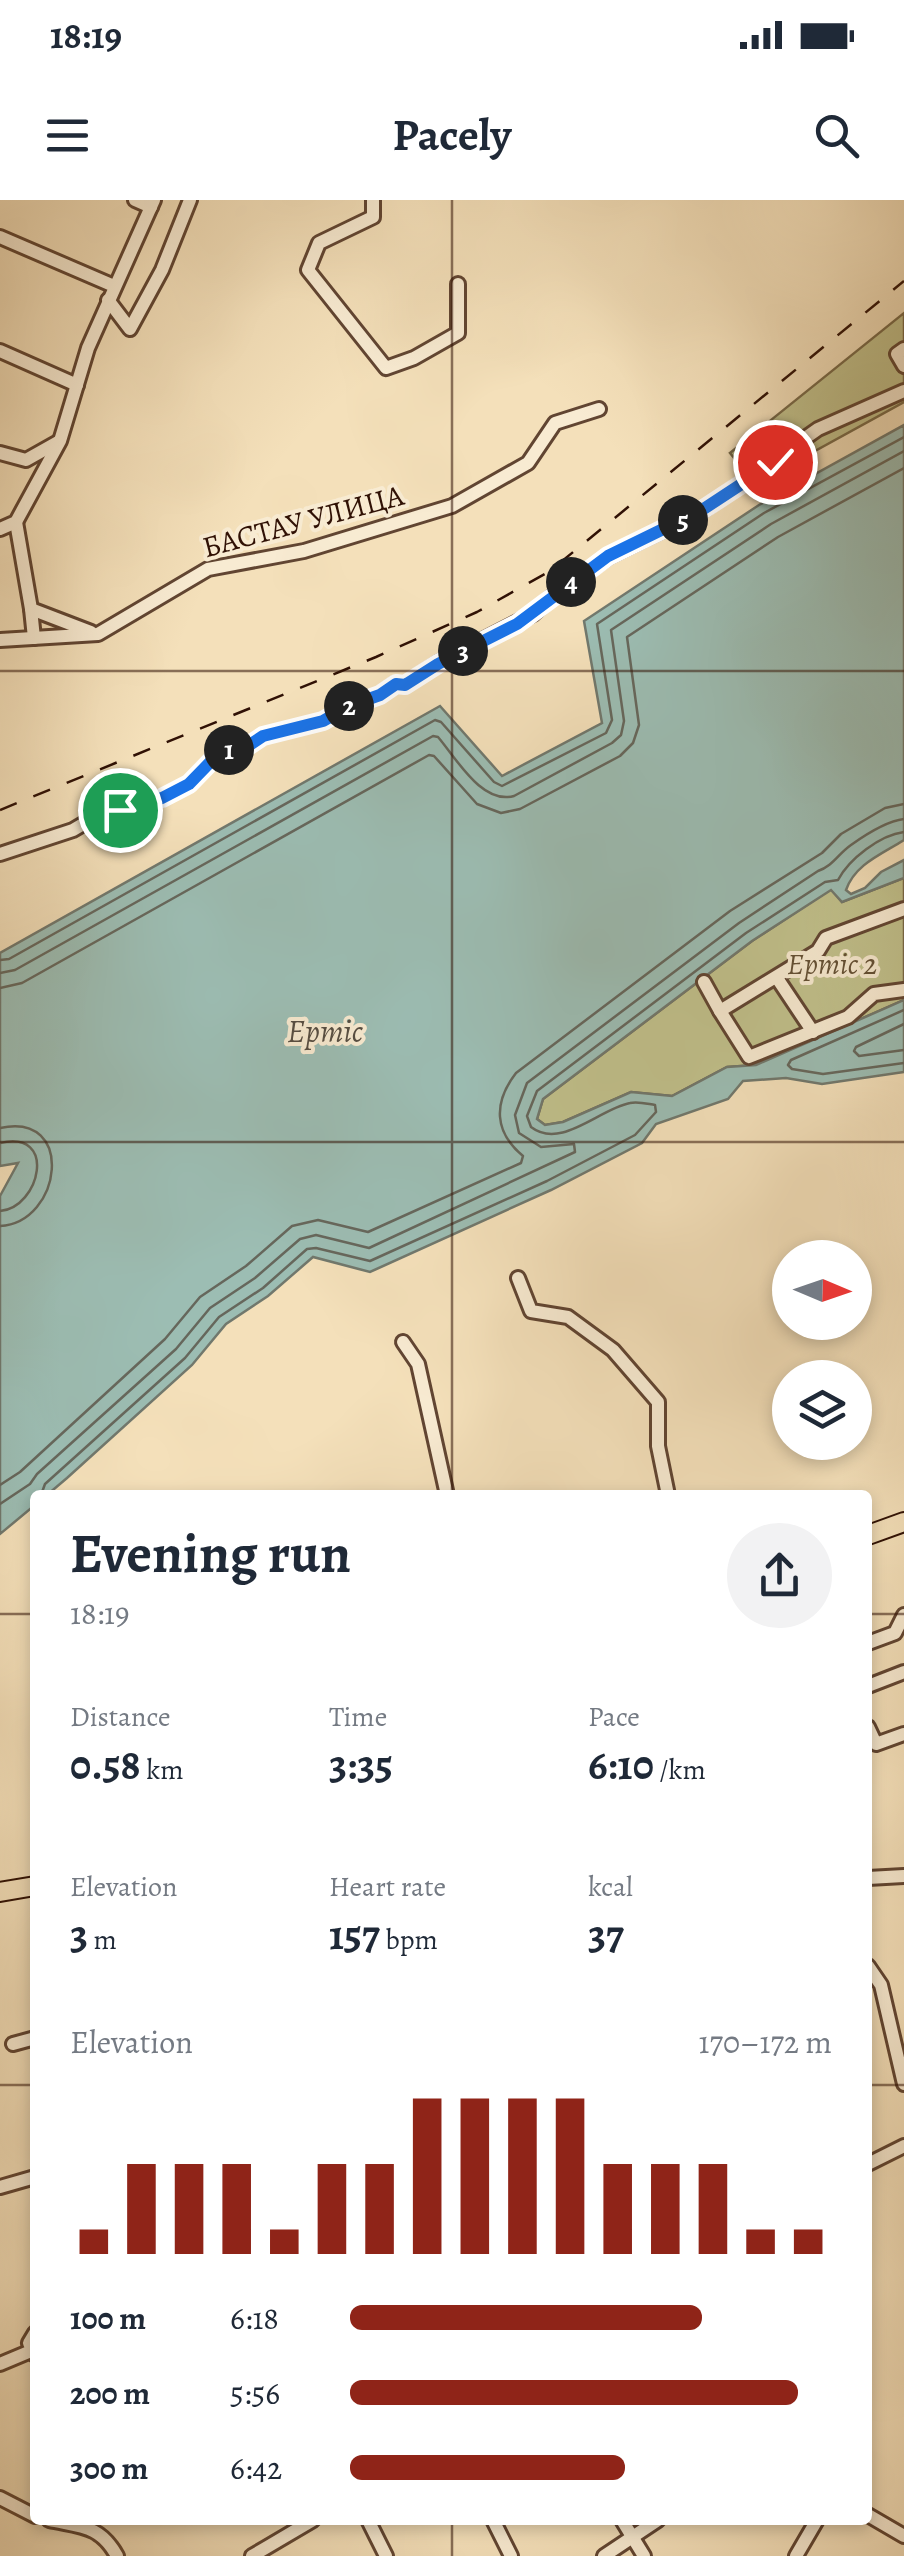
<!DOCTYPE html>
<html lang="en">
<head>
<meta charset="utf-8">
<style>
  body { margin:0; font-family:Alegreya,serif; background:#f2f2f3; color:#1f2937; height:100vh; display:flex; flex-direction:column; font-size:38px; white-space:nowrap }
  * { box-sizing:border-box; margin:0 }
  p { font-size:32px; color:#747a83 }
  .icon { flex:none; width:55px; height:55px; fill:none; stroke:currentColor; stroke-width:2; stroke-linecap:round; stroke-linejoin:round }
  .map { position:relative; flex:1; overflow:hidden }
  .sheet { position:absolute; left:30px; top:1290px; width:842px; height:1035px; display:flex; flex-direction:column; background:#fff; border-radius:10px; box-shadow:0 5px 15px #0003 }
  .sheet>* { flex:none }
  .needle { width:65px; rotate:92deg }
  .fabs { position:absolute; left:772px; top:1040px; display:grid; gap:20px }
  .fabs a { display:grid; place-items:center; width:100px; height:100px; border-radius:50%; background:#fff; box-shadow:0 5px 15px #0003; font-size:50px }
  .pin { position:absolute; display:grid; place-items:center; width:85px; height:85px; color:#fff; margin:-42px; border:5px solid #fff; border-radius:50%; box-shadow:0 2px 10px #0007 }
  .km { position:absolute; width:50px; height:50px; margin:-25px; border-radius:50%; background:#222; color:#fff; font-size:28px; line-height:50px; text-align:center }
  .round { display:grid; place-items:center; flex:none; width:105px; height:105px; border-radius:52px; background:#f2f2f3 }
  .summary { display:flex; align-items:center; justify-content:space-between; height:170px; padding:0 40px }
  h1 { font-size:55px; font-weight:600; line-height:75px }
  .metrics { display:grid; grid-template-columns:repeat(3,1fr); gap:15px; height:170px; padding:10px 40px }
  .metrics div { display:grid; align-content:center }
  .metrics b { font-size:42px; font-weight:600 }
  .metrics small { font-size:28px; font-weight:400 }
  .metrics p { font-size:28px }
  .chart { height:280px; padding:20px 40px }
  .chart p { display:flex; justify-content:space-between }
  .chart svg { width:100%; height:180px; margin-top:10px; stroke:#8f2418; stroke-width:6 }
  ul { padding:0 40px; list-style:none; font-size:32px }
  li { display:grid; grid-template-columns:160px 120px 1fr; align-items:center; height:75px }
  li i { height:25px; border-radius:12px; background:#8f2418 }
  .status { display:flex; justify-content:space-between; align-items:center; height:70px; padding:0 50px; background:#fff; direction:ltr }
  .status svg { height:28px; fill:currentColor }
  header { display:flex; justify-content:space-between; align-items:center; height:130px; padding:0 40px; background:#fff; font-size:45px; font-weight:600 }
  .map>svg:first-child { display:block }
  .green { fill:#c1c18c; stroke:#786948; stroke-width:2.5 }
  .water { fill:#9cbdb3; stroke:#71786d; stroke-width:2.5 }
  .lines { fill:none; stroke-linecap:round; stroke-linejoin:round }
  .shore { stroke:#66675c; stroke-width:2.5 }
  .minor-casing { stroke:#614532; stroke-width:18 }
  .major-casing { stroke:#301105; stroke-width:22 }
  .minor { stroke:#f8ebd2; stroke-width:12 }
  .major { stroke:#f4e0ba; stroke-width:18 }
  .rail { stroke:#301105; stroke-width:2.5; stroke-dasharray:18 18; stroke-linecap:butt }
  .route-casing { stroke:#fff; stroke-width:20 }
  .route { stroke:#1a73e8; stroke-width:12 }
  .grid { fill:none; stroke:#301105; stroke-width:2.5; stroke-opacity:0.55 }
  .labels { text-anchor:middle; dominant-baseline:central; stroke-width:8; stroke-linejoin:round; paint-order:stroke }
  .street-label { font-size:30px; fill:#301105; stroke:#f8ebd2 }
  .park-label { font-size:30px; font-style:italic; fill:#634f34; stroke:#f8ebd2 }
  .water-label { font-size:32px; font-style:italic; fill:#564d42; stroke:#f8ebd2 }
</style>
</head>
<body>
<div class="status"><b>18:19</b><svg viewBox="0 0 49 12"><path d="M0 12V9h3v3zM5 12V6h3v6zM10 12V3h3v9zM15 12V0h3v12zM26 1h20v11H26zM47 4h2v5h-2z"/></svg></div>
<header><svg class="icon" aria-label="menu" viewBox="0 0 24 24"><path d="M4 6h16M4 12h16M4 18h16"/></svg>Pacely<svg class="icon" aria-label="search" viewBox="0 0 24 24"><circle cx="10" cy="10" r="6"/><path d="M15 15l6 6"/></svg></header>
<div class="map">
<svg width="904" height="2356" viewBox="0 0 904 2356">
  <rect width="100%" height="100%" fill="#f4e0ba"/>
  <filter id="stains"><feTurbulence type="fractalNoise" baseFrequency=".002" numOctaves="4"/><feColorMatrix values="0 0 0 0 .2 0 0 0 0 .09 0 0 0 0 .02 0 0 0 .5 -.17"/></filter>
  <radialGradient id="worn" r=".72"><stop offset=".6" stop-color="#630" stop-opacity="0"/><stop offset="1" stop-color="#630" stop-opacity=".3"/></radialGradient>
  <g class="green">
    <path d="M 904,113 L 904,202 L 755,284 L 730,253 Z"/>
    <path d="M 904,678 L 904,800 L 756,865 L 727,867 L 672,896 L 631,892 L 563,922 L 545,925 L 537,919 L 543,899 L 752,741 L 831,689 L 842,702 Z"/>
  </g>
  <path class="water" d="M 904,225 L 904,640 C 882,654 855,664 846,690 L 851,694 L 865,688 L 881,672 L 904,660 L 904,678 L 842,702 L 831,690 L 752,741 L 543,899 L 537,919 L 545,925 L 563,922 L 631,892 L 672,896 L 727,867 L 756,865 L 904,800 L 904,872 L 822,884 L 786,878 L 743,881 L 728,899 L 656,924 L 642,943 L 551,990 L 370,1072 L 313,1057 L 268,1096 L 226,1124 L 192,1165 L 67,1278 L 47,1295 L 35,1295 L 35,1305 L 0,1334 L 0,996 L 18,963 L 0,966 L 0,753 L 440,506 L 502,576 L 602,523 L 584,421 L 759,305 Z"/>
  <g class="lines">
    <g class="shore">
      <path d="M 0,760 L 9,759 L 435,520 L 441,522 L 494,582 L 502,586 L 606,533 L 612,520 L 597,424 L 764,313 L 904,237"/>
      <path d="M 0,773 L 15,770 L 433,536 L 438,537 C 456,558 482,605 514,596 L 612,543 L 621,535 L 624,521 L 611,430 L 771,324 L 904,251"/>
      <path d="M 0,788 L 22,783 L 429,555 L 434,556 L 477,604 L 501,613 L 520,609 L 620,556 L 633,543 L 639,525 L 627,437 L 778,337 L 904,268"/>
      <path d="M 904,810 L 791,860 L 788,865 L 792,869 L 823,874 L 904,863"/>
      <path d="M 904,824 L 856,847 L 854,851 L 859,856 L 904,850"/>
      <path d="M 0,928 C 76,911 62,1023 0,1026"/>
      <path d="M 0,943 C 58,929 40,1008 0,1011"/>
      <path d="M 0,1285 L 20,1272 L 165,1139 L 200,1097 L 246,1066 L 292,1026 L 318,1020 L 368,1032 L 521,963 L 523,956 C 494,932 493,903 516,873 L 730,711 L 822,653 L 841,634 L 885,608 L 904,604"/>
      <path d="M 41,1295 L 45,1284 L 185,1158 L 219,1117 L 263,1088 L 307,1049 L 316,1048 L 370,1061 L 547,981 L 635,935 L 656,912 L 655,905 C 648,904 638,901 630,903 C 599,909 561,950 531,927 L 527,916 L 537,891 L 746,733 L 825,682 L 838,680 C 849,659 880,635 904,632"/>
      <path d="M 0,1304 L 30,1284 L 37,1274 L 176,1149 L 210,1108 L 255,1078 L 300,1039 L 316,1035 L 369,1048 L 575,952 L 574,944 L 541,947 L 519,933 L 515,915 L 527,883 L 739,723 L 818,671 C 833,666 838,654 851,645 C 865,635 887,621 904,619"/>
    </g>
    <g class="minor-casing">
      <g id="minor">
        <path d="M 135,0 L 151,7"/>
        <path d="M 373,0 L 373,17 L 319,43 L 308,70 L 386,168 L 414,158 L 458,133 L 458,84"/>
        <path d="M 0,37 L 114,86"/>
        <path d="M 108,100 L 130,129 L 162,70 L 190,0"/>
        <path d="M 904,149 L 897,154 L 904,166"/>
        <path d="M 0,151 L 77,185"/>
        <path d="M 0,253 L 26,260 L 58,242"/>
        <path d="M 16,322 L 31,409 L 91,432"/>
        <path d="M 0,329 L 16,322 L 60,241 L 88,148 L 154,0"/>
        <path d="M 31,409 L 34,438"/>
        <path d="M 0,440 L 98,434 L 208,369 L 304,351 L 452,306 L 528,263 L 555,223 L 599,209"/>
        <path d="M 0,654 L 73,630 L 95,617 L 162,598 L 189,584 L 219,552 L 248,546 L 263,536 L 323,521 L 349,506 L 380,495 L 395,484 L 405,485 L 438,463 L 533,414 L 556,393 L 608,357 L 702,311 L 818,229 L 904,191"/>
        <path d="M 777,778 L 813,832"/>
        <path d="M 704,782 L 720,811 L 818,751 L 826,738 L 904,709"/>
        <path d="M 720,811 L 749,857 L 848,817 L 874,794 L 904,790"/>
        <path d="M 518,1078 L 531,1111 L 568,1117 L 613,1150 L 658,1202 L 658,1246 L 668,1295"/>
        <path d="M 403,1142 L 418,1164 L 447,1295"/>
        <path d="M 868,1443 L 895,1433 L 904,1415"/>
        <path d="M 868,1486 L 904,1472"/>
        <path d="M 868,1527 L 876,1544 L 904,1534"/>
        <path d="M 868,1678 L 904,1676"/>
        <path d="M 868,1766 L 881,1785 L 904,1884"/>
        <path d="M 13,1844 L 35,1838"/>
        <path d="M 868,1964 L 904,1946"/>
        <path d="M 0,1987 L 35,1977"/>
        <path d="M 35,2133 L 29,2143 L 35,2155"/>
        <path d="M 0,2164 L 31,2151"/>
        <path d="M 0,2298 L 35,2316"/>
        <path d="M 868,2315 L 904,2336"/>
        <path d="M 49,2320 C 81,2327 100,2325 117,2356"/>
        <path d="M 368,2320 L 386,2356"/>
        <path d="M 493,2320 L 511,2356"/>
        <path d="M 622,2320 L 644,2356"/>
        <path d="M 252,2356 L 313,2320"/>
        <path d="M 604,2356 L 658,2320"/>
        <path d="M 796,2356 L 817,2320"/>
      </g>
    </g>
    <g class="major-casing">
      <g id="major">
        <path d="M 868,1335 L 904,1322"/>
        <path d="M 0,1692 L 35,1686"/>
      </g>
    </g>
    <use href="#minor" class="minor"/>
    <use href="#major" class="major"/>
    <path class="rail" d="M 0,610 L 376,457 L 477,412 L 550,371 L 904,81"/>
  </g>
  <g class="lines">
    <g class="route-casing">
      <path id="route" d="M 120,610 L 162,598 L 189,584 L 220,552 L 248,546 L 263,536 L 323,521 L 349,506 L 380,495 L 396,484 L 405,485 L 438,464 L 517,424 L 608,356 L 702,310 L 775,262"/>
    </g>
    <use href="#route" class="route"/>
  </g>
  <path class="grid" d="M 452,0 L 452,1295M 0,471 L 904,471M 0,942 L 904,942M 0,1414 L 35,1414M 868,1414 L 904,1414M 0,1885 L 35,1885M 868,1885 L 904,1885M 452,2320 L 452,2356"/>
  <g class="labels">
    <g class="street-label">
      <text transform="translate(303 321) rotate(-15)">БАСТАУ УЛИЦА</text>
    </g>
    <g class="park-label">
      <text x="832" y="764">Ертіс 2</text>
    </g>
    <g class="water-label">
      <text x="325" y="831">Ертіс</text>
    </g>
  </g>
  <rect width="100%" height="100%" filter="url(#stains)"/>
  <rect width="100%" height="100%" fill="url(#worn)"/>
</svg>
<div class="fabs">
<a><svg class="needle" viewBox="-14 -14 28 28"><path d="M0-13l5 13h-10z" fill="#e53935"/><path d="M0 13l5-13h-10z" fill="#747a83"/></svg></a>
<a><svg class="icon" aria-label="layers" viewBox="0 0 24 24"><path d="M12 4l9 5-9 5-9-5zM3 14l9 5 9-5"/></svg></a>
</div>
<div class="pin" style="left:120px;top:610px;background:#1e9e55"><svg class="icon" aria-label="arrive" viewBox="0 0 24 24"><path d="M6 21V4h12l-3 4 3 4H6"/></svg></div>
<div class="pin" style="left:775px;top:262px;background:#d93025"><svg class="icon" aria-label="check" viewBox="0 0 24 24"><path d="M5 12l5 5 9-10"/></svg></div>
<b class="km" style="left:229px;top:550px">1</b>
<b class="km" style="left:349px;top:506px">2</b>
<b class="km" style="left:463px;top:451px">3</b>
<b class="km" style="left:571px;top:382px">4</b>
<b class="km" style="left:683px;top:320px">5</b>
<section class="sheet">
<div class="summary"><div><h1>Evening run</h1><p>18:19</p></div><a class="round"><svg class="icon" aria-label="share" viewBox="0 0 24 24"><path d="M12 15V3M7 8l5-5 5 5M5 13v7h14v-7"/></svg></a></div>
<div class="metrics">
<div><p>Distance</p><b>0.58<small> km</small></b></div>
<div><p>Time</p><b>3:35</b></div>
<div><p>Pace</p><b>6:10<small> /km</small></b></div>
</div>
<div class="metrics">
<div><p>Elevation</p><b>3<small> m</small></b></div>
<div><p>Heart rate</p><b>157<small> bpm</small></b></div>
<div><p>kcal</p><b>37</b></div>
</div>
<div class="chart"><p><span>Elevation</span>170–172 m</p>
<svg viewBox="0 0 160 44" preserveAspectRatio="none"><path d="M5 44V38M15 44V22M25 44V22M35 44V22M45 44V38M55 44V22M65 44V22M75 44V6M85 44V6M95 44V6M105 44V6M115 44V22M125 44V22M135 44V22M145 44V38M155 44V38"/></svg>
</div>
<ul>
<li><b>100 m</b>6:18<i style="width:73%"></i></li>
<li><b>200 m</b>5:56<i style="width:93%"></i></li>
<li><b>300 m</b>6:42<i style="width:57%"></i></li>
</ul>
</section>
</div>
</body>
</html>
